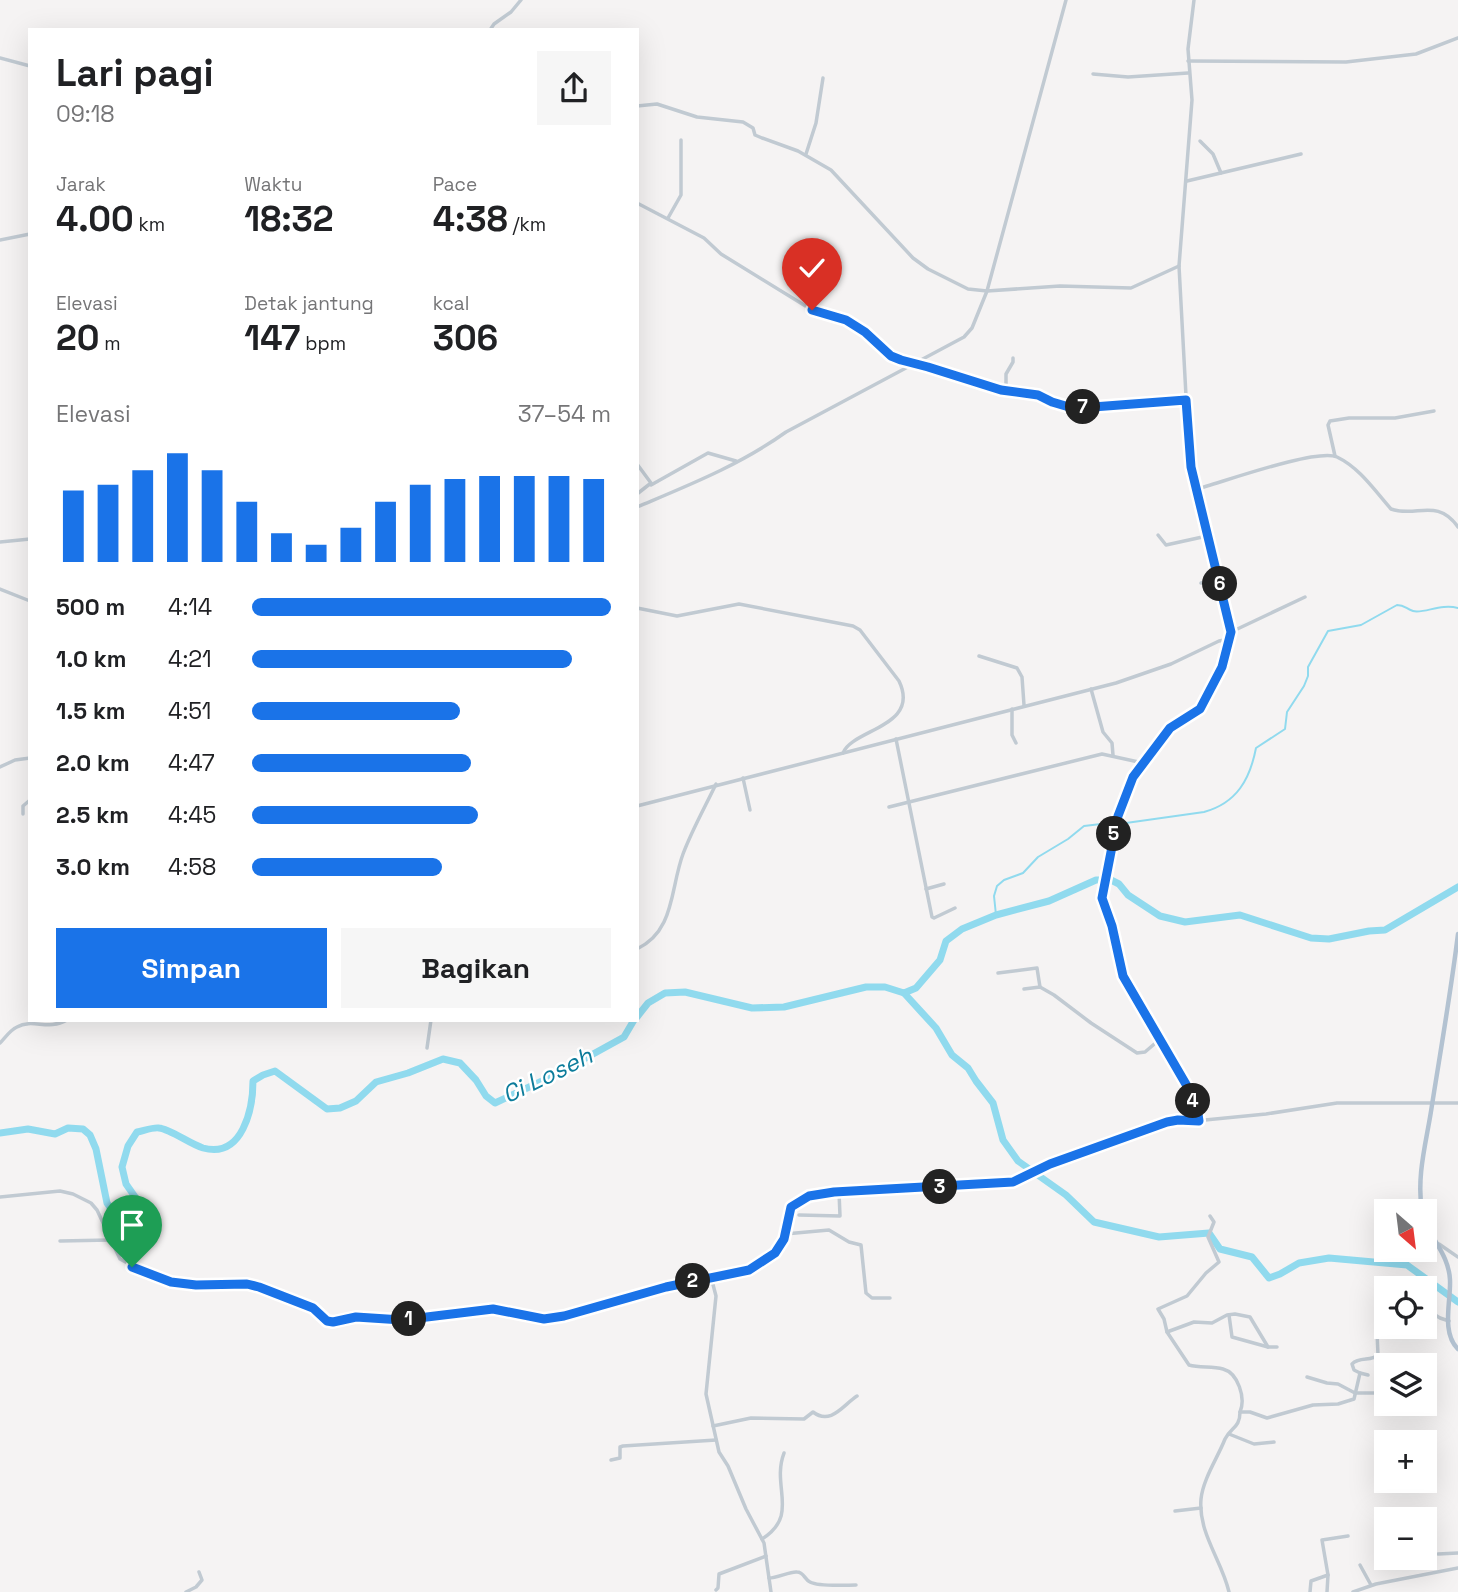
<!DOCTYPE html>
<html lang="id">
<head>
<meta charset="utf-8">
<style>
  body { margin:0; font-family:"Space Grotesk",sans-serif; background:#f6f6f6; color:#202124; height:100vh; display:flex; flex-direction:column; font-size:26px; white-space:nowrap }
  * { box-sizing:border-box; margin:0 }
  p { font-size:23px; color:#757577 }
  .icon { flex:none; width:38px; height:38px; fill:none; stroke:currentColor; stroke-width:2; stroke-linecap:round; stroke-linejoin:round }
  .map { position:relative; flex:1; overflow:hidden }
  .side { position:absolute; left:28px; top:28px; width:611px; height:994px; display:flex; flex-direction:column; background:#fff; border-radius:0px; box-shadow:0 7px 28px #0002 }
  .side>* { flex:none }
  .needle { width:46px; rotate:152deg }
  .fabs { position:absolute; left:1374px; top:1199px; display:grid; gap:14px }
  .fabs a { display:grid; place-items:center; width:63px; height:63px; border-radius:0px; background:#fff; box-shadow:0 7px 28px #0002; font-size:35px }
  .pin { position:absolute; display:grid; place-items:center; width:60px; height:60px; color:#fff; margin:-72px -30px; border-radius:50% 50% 50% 0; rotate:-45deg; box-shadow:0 0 7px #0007 }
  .pin .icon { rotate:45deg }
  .km { position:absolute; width:35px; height:35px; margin:-18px; border-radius:50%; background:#222; color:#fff; font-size:19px; line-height:35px; text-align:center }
  .round { display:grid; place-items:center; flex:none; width:74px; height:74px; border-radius:0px; background:#f6f6f6 }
  .head { display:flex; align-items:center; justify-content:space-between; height:119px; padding:0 28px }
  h1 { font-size:38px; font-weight:700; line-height:52px }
  .metrics { display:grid; grid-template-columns:repeat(3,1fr); gap:10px; height:119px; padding:7px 28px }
  .metrics div { display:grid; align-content:center }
  .metrics b { font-size:35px; font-weight:700 }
  .metrics small { font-size:19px; font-weight:400 }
  .metrics p { font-size:19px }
  .chart { height:196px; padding:14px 28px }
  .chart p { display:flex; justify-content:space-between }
  .chart svg { width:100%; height:126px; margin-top:7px; stroke:#1a73e8; stroke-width:6 }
  .cta { display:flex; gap:14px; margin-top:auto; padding:14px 28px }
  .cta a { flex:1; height:80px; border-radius:0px; background:#1a73e8; color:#fff; font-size:28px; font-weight:700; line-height:80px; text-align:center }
  .cta a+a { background:#f6f6f6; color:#202124 }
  ul { padding:0 28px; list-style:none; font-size:23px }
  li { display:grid; grid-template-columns:112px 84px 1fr; align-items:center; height:52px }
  li i { height:18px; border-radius:9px; background:#1a73e8 }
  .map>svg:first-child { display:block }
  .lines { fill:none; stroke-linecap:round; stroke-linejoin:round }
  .stream { stroke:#90daee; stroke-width:2 }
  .river { stroke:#90daee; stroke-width:7 }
  .minor { stroke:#c1cad2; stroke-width:3.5 }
  .major { stroke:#b3c2d1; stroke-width:4.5 }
  .route-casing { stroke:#fff; stroke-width:14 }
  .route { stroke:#1a73e8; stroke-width:9 }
  .labels { text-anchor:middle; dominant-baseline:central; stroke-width:5; stroke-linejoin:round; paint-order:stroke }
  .water-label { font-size:24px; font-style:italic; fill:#0c7c9b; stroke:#fff }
</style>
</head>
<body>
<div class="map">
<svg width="1458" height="1592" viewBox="0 0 1458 1592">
  <rect width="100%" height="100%" fill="#f5f3f3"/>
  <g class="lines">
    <path class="stream" d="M 996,915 L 994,896 L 997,886 L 1004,880 L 1023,873 L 1038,857 L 1068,839 L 1084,826 L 1101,824 L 1110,820 L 1126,823 L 1204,812 C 1237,803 1250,779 1256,748 L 1285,729 L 1287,712 L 1304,686 L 1308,676 L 1308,667 L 1328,631 L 1361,625 L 1397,605 C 1405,605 1406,609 1413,611 C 1424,614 1441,603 1458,608"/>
    <g class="river">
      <path d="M 904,993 L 936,1028 L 952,1055 L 968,1068 L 976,1081 L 993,1103 L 1003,1140 L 1018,1161 L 1066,1195 L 1094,1222 L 1159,1237 L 1209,1233 L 1220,1249 L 1252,1257 L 1269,1278 L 1280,1274 L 1299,1263 L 1329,1258 L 1407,1265 L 1458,1302"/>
      <path d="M 637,1017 L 648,1003 L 665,993 L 685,992 L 752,1008 L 784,1007 L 866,987 L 885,987 L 904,993 L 916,988 L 940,960 L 946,941 L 962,929 L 996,915 L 1049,901 L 1096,880 L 1111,880 L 1119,884 L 1128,895 L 1160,916 L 1185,922 L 1240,915 L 1311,938 L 1329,939 L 1369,931 L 1385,930 L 1458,887"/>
      <path d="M 0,1133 L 28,1129 L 55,1134 L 68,1128 L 83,1129 L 90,1135 L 96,1149 L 107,1203 L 122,1225 L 131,1228 L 140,1222 L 140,1204 L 126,1184 L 122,1167 L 128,1146 L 137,1132 C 143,1131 153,1127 159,1128 C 170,1129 190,1144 203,1148 C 243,1159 253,1108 253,1081 L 263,1075 L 275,1071 L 327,1109 L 340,1108 L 356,1101 L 376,1082 L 408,1073 L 443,1059 L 460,1063 L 476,1080 L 486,1096 L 495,1103 L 555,1075 L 624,1037 L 634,1020"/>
    </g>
    <g class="minor">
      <path d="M 1194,0 L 1188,49 L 1192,100 L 1179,266 L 1188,433 L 1191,467 L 1231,632 L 1222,667 L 1200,709 L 1170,728 L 1133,777 L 1118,816 L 1102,898 L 1112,925 L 1123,976 L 1187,1086 L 1198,1114 L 1199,1120"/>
      <path d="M 490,30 L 494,24 L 511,12 L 521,0"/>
      <path d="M 0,58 L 30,66"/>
      <path d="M 1188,61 L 1346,62 L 1416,54 L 1458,38"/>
      <path d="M 1093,74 L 1128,77 L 1188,73"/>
      <path d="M 637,106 L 657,104 L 697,117 L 743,122 L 753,128 L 755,135 L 762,138 L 798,151 L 831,170 L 913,258 L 928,269 L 968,289 L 987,291 L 1060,286 L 1131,288 L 1179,266"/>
      <path d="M 1200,141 L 1213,154 L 1221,173"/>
      <path d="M 806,154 L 816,123 L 823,78"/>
      <path d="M 1187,181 L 1301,154"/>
      <path d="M 637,203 L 704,238 L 721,254 L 812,310 L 846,320 L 865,332 L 891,356 L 901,360 L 928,367 L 1001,390 L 1038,395 L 1069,407 L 1186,400"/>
      <path d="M 668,218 L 681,195 L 681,140"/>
      <path d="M 0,240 L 30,234"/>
      <path d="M 1006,390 L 1006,374 L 1013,362 L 1013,358"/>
      <path d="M 1335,456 L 1328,425 L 1330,421 L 1349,418 L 1395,418 L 1434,411"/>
      <path d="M 637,464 L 651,483 L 637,494"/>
      <path d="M 651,485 L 708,453 L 736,461"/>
      <path d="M 1197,489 C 1223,482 1317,448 1337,457 C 1360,468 1375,491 1391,509 C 1416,518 1437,497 1458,527"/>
      <path d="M 637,507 C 689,485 740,465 786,432 L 964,337 L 972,328 L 987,291 L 1066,0"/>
      <path d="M 1158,535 L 1166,545 L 1207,536"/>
      <path d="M 0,542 L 30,539"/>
      <path d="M 1201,583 L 1219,579"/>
      <path d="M 0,589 L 30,601"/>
      <path d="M 637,608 L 677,616 L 739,604 L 853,626 L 860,630 L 899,681 C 921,727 852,729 843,753"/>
      <path d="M 1231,632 L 1305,597"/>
      <path d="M 979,656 L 1017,668 L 1022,677 L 1024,705"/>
      <path d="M 1091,689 L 1103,732 L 1112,743 L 1113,755"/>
      <path d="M 1012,709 L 1012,735 L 1016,743"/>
      <path d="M 896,739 L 932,917 L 934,918 L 955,908"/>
      <path d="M 0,767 L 15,760 L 30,758"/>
      <path d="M 743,778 L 750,810"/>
      <path d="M 637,806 L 1116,683 L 1171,664 L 1219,641 L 1230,639"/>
      <path d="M 889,807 L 1102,754 L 1143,763"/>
      <path d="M 23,814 L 23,806 L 30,800"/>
      <path d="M 926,889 L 944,884"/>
      <path d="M 637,949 C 675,931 670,889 683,854 C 692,830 705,807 716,784"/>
      <path d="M 998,973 L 1037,968 L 1040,987"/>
      <path d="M 1024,989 L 1040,987 L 1054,995 L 1091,1023 L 1137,1053 L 1145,1052 L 1159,1040"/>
      <path d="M 0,1043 C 5,1038 10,1030 17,1027 C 33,1018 48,1031 67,1020"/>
      <path d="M 427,1048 L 431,1020"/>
      <path d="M 0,1197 L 60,1191 L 73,1194 L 91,1203 L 97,1210 L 120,1259 L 144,1272 L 171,1282 L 196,1285 L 247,1284 L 259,1287 L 313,1308 L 327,1321 L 356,1317 L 403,1320 L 493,1309 L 544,1319 L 564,1316 L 666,1287 L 732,1275 L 749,1270 L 775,1253 L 784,1239 L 791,1207 L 809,1196 L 1013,1182 L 1050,1164 L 1178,1120 L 1205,1120 L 1266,1114 L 1337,1103 L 1458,1103"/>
      <path d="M 799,1215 L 840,1216 L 839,1192"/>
      <path d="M 1210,1216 L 1214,1222 L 1208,1237 L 1219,1262 L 1206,1273 L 1187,1296 L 1158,1309 L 1164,1319 L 1167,1332 L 1189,1365 C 1200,1368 1212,1366 1223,1369 C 1238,1373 1246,1398 1240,1412"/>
      <path d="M 785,1234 L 829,1230 L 849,1242 L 861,1245 L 866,1293 L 872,1298 L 890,1298"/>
      <path d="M 60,1241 L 110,1240"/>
      <path d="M 1439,1244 L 1458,1257"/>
      <path d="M 711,1277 L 716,1296 L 706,1394 L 719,1452 L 728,1466 L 746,1509 L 764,1543 L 771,1592"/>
      <path d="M 1424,1308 L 1440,1318 L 1449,1321"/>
      <path d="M 1229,1315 L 1232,1337 L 1268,1347 L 1277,1347"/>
      <path d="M 1167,1332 L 1194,1322 L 1212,1323 L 1227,1315 L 1235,1314 L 1250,1317 L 1268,1347"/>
      <path d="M 1360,1373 L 1368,1375"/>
      <path d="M 1307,1377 L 1327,1383 L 1338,1384 L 1355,1393 L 1386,1393"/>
      <path d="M 713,1426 L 751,1418 L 804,1419 L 813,1412 C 831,1426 844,1404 857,1396"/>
      <path d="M 1229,1434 L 1254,1444 L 1274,1442"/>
      <path d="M 611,1460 L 620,1458 L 620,1447 L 623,1446 L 716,1440"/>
      <path d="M 1175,1511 L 1201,1508"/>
      <path d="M 762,1539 C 800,1515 771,1487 784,1453"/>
      <path d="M 1438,1554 L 1458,1553"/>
      <path d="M 1360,1565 L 1371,1585"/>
      <path d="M 769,1578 C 777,1578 791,1571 797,1572 C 804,1572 804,1579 810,1582 C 819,1587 846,1585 856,1585"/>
      <path d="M 716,1590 L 718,1588 L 719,1574 L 766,1556"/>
      <path d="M 186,1592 L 196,1587 L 202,1580 L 199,1572"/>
      <path d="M 1229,1592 C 1222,1561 1198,1533 1201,1499 C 1203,1479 1218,1457 1225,1439 C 1231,1427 1240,1428 1240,1412 L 1250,1412 L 1267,1418 L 1313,1405 L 1338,1404 L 1354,1399 L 1360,1373 L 1354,1370 L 1352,1364 C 1360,1356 1371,1362 1378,1355 L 1376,1309 L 1386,1296"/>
      <path d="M 1310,1592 L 1311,1581 L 1328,1575 L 1322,1540 L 1348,1536"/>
      <path d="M 1327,1592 L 1328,1575"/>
      <path d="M 1353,1592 L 1376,1584 L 1458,1568"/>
    </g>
    <g class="major">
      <path d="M 1422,1211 C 1416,1175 1427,1140 1432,1105 C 1441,1048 1451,991 1458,934"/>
      <path d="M 1424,1219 C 1432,1240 1449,1256 1450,1280 C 1451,1301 1441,1333 1458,1349"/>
    </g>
  </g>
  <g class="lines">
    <g class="route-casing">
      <path id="route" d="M 132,1267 L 171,1282 L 196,1285 L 247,1284 L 259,1287 L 313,1308 L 327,1321 L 333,1322 L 356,1317 L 402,1320 L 493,1309 L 544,1319 L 564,1316 L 666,1287 L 749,1270 L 775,1253 L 784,1239 L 791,1207 L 809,1196 L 834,1192 L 1013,1182 L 1050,1164 L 1167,1122 L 1178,1120 L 1199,1121 L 1198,1114 L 1187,1086 L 1123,976 L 1112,926 L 1102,898 L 1118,816 L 1133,777 L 1170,728 L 1200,709 L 1222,667 L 1231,632 L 1191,467 L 1186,400 L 1093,407 L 1069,407 L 1052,402 L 1038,395 L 1001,390 L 928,367 L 901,360 L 891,356 L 865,332 L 846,320 L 812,310"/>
    </g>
    <use href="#route" class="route"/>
  </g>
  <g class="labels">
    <g class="water-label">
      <text transform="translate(547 1075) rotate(-26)">Ci Loseh</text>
    </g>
  </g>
</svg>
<div class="fabs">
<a><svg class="needle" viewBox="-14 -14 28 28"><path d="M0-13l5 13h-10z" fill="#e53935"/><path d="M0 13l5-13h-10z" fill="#757577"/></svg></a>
<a><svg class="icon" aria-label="locate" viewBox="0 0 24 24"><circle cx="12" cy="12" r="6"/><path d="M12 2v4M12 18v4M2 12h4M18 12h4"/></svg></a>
<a><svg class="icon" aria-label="layers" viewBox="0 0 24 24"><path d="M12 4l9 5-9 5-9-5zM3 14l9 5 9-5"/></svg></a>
<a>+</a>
<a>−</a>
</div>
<div class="pin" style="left:132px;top:1267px;background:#1e9e55"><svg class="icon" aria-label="arrive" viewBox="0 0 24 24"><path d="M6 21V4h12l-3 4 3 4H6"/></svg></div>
<div class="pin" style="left:812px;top:310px;background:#d93025"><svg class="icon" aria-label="check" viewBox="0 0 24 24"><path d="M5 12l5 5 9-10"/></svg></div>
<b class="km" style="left:409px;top:1319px">1</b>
<b class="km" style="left:693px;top:1281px">2</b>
<b class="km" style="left:940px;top:1187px">3</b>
<b class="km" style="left:1193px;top:1101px">4</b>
<b class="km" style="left:1114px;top:834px">5</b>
<b class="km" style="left:1220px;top:584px">6</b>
<b class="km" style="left:1083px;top:407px">7</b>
<section class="side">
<div class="head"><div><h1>Lari pagi</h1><p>09:18</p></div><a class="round"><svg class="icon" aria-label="share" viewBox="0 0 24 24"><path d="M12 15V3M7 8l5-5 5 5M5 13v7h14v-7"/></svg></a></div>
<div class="metrics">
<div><p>Jarak</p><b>4.00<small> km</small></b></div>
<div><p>Waktu</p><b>18:32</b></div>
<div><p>Pace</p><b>4:38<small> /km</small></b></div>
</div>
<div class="metrics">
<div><p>Elevasi</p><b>20<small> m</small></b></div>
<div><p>Detak jantung</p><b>147<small> bpm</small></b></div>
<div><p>kcal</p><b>306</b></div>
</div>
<div class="chart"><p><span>Elevasi</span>37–54 m</p>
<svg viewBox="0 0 160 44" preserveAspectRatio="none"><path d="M5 44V19M15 44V17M25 44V12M35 44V6M45 44V12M55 44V23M65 44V34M75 44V38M85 44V32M95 44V23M105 44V17M115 44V15M125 44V14M135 44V14M145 44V14M155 44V15"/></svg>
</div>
<ul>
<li><b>500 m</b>4:14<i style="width:100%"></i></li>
<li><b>1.0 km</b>4:21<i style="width:89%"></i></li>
<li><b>1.5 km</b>4:51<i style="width:58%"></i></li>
<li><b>2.0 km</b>4:47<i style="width:61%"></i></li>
<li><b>2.5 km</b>4:45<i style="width:63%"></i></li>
<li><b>3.0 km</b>4:58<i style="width:53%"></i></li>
</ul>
<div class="cta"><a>Simpan</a><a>Bagikan</a></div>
</section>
</div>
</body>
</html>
